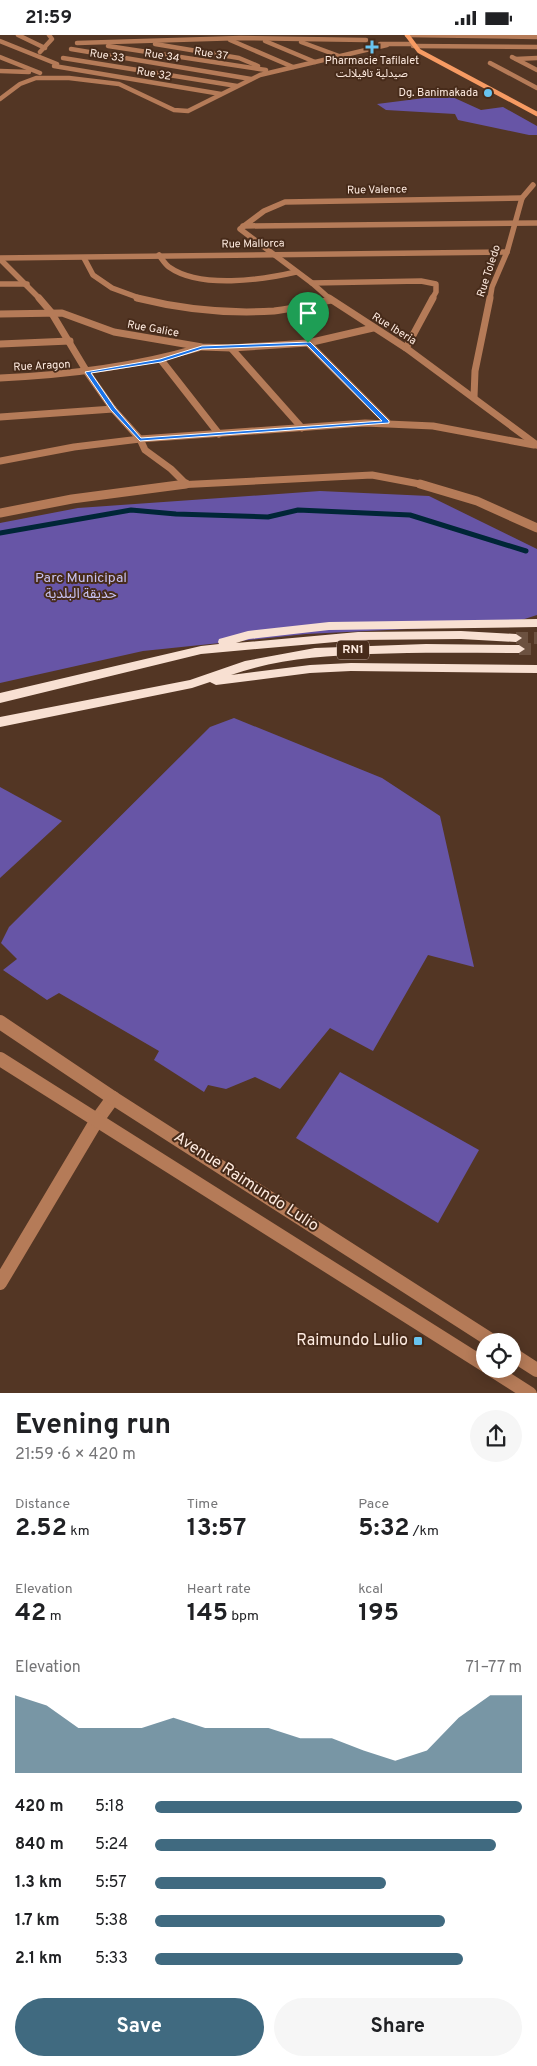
<!DOCTYPE html>
<html lang="en">
<head>
<meta charset="utf-8">
<style>
  body { margin:0; font-family:Overpass,"Noto Sans Arabic",sans-serif; background:#f6f6f6; color:#202124; height:100vh; display:flex; flex-direction:column; font-size:19px; white-space:nowrap }
  * { box-sizing:border-box; margin:0 }
  p { font-size:16px; color:#757577 }
  .icon { flex:none; width:28px; height:28px; fill:none; stroke:currentColor; stroke-width:2; stroke-linecap:round; stroke-linejoin:round }
  .map { position:relative; height:1358px; overflow:hidden }
  .drawer { display:flex; flex-direction:column; background:#fff; flex:1 }
  .drawer>* { flex:none }
  .controls { position:absolute; left:476px; top:1298px; display:grid; gap:10px }
  .controls a { display:grid; place-items:center; width:45px; height:45px; border-radius:50%; background:#fff; box-shadow:0 2px 12px #0003; font-size:25px }
  .pin { position:absolute; display:grid; place-items:center; width:42px; height:42px; color:#fff; margin:-51px -21px; border-radius:50% 50% 50% 0; rotate:-45deg; box-shadow:0 0 5px #0007 }
  .pin .icon { rotate:45deg }
  .round { display:grid; place-items:center; flex:none; width:52px; height:52px; border-radius:26px; background:#f6f6f6 }
  .headline { display:flex; align-items:center; justify-content:space-between; height:85px; padding:0 15px }
  h1 { font-size:28px; font-weight:700; line-height:38px }
  .stats { display:grid; grid-template-columns:repeat(3,1fr); gap:8px; height:85px; padding:5px 15px }
  .stats div { display:grid; align-content:center }
  .stats b { font-size:25px; font-weight:700 }
  .stats small { font-size:14px; font-weight:400 }
  .stats p { font-size:14px }
  .chart { height:140px; padding:10px 15px }
  .chart p { display:flex; justify-content:space-between }
  .chart svg { width:100%; height:90px; margin-top:5px; fill:#406a80; opacity:.7 }
  .action { display:flex; gap:10px; margin-top:auto; padding:10px 15px }
  .action a { flex:1; height:58px; border-radius:30px; background:#406a80; color:#fff; font-size:20px; font-weight:700; line-height:58px; text-align:center }
  .action a+a { background:#f6f6f6; color:#202124 }
  ul { padding:0 15px; list-style:none; font-size:16px }
  li { display:grid; grid-template-columns:80px 60px 1fr; align-items:center; height:38px }
  li i { height:12px; border-radius:6px; background:#406a80 }
  .status { display:flex; justify-content:space-between; align-items:center; height:35px; padding:0 25px; background:#fff; direction:ltr }
  .status svg { height:14px; fill:currentColor }
  .map>svg:first-child { display:block }
  .green { fill:#6755a6 }
  .lines { fill:none; stroke-linecap:round; stroke-linejoin:round }
  .stream { stroke:#002637; stroke-width:5 }
  .trunk-tunnel { stroke:#6c5140; stroke-width:12; stroke-dasharray:12 6; stroke-linecap:butt }
  .minor-far4 { stroke:#b57b58; stroke-width:4.5 }
  .minor-far3 { stroke:#b57b58; stroke-width:5.5 }
  .minor-far2 { stroke:#b57b58; stroke-width:7 }
  .minor-far1 { stroke:#b57b58; stroke-width:9 }
  .minor { stroke:#b57b58; stroke-width:14 }
  .tertiary { stroke:#b57b58; stroke-width:14 }
  .secondary { stroke:#f79b63; stroke-width:4.5 }
  .trunk { fill:#f8e0d2; fill-rule:evenodd }
  .route { fill:#1a73e8; stroke:#fff; fill-rule:evenodd }
  .poi-dot { fill:#68c4f0; stroke:#472b1a; stroke-width:2 }
  .labels { text-anchor:middle; dominant-baseline:central; stroke-width:4; stroke-linejoin:round; paint-order:stroke }
  .far-street-label { font-size:11px; fill:#fdeadf; stroke:#472b1a }
  .far-poi-label { font-size:11px; fill:#fdeadf; stroke:#472b1a }
  .shield { fill:#472b1a; stroke:#c6b1a4; stroke-width:1 }
  .shield-label { font-size:12px; font-weight:bold; fill:#fdeadf }
  .park-label { font-size:14px; fill:#c8c2f1; stroke:#472b1a }
  .near-street-label { font-size:16px; fill:#fdeadf; stroke:#472b1a }
  .near-poi-label { font-size:16px; fill:#fdeadf; stroke:#472b1a; text-anchor:end }
</style>
</head>
<body>
<div class="status"><b>21:59</b><svg viewBox="0 0 49 12"><path d="M0 12V9h3v3zM5 12V6h3v6zM10 12V3h3v9zM15 12V0h3v12zM26 1h20v11H26zM47 4h2v5h-2z"/></svg></div>
<div class="map">
<svg width="537" height="1359" viewBox="0 0 537 1359">
  <rect width="100%" height="100%" fill="#533624"/>
  <g class="green">
    <path d="M 448,60 L 481,75 L 503,72 L 537,91 L 537,100 L 529,100 L 458,85 L 455,79 L 386,75 L 377,69 Z"/>
    <path d="M 320,456 L 429,461 L 537,514 L 537,580 L 509,589 L 306,599 L 143,616 L 0,648 L 0,488 L 78,473 Z"/>
    <path d="M 234,683 L 382,743 L 440,781 L 474,932 L 428,920 L 373,1016 L 330,993 L 280,1054 L 255,1042 L 226,1054 L 208,1050 L 204,1057 L 154,1025 L 159,1016 L 59,958 L 47,965 L 3,935 L 17,924 L 1,908 L 9,892 L 210,692 Z"/>
    <path d="M 0,752 L 62,786 L 0,843 Z"/>
    <path d="M 340,1037 L 479,1115 L 438,1188 L 296,1103 Z"/>
  </g>
  <g class="lines">
    <path class="stream" d="M 0,498 L 131,475 L 176,479 L 268,482 L 298,475 L 410,480 L 526,516"/>
    <g class="trunk-tunnel">
      <path d="M 516,603 L 537,603"/>
      <path d="M 519,614 L 537,614"/>
    </g>
    <g class="minor-far4">
      <path d="M 18,0 L 45,13"/>
      <path d="M 407,0 L 537,2"/>
      <path d="M 230,5 L 293,32"/>
      <path d="M 0,6 L 57,29"/>
      <path d="M 265,6 L 315,27"/>
      <path d="M 301,7 L 339,21"/>
      <path d="M 77,8 L 241,3 L 366,5"/>
      <path d="M 155,9 L 239,23 L 258,31"/>
      <path d="M 380,9 L 412,9"/>
      <path d="M 108,11 L 266,35"/>
      <path d="M 413,11 L 537,12"/>
      <path d="M 71,14 L 251,44"/>
      <path d="M 40,17 L 52,4 L 49,0"/>
      <path d="M 0,22 L 40,38"/>
      <path d="M 512,22 L 537,35"/>
      <path d="M 63,23 L 237,51"/>
      <path d="M 516,24 L 537,23"/>
      <path d="M 490,28 L 537,53"/>
      <path d="M 54,31 L 221,59"/>
      <path d="M 0,36 L 29,37"/>
      <path d="M 0,64 L 20,49 L 36,43 L 69,43 L 119,49 L 174,75 L 188,76 L 260,40 L 387,10"/>
    </g>
    <g class="minor-far3">
      <path d="M 243,191 L 537,188"/>
      <path d="M 159,220 C 162,224 165,229 169,232 C 200,254 262,245 296,237"/>
      <path d="M 0,223 L 507,217"/>
      <path d="M 84,223 L 93,240 L 112,253 L 142,264"/>
      <path d="M 0,224 L 40,264"/>
      <path d="M 312,248 L 421,246 L 436,249 L 436,257 L 432,264"/>
      <path d="M 0,249 L 27,249"/>
      <path d="M 330,264 L 312,248 L 240,194 L 264,176 L 285,167 L 522,163"/>
      <path d="M 490,264 L 492,252 L 507,217 L 522,163 L 533,150"/>
    </g>
    <g class="minor-far2">
      <path d="M 39,263 L 51,277 L 87,337 L 113,374 L 140,404 L 145,415 L 171,434 L 186,449"/>
      <path d="M 137,263 C 181,274 229,279 274,276 C 293,274 312,269 331,265"/>
      <path d="M 329,263 L 406,313 L 537,410"/>
      <path d="M 0,279 L 62,278 L 114,297 L 202,312 L 231,313 L 308,308 L 373,293"/>
      <path d="M 308,308 L 387,387"/>
      <path d="M 0,309 L 70,306"/>
      <path d="M 231,313 L 302,393"/>
      <path d="M 406,313 L 433,263"/>
      <path d="M 161,325 L 219,399"/>
      <path d="M 0,343 C 67,340 133,332 198,313"/>
      <path d="M 474,362 L 475,336 L 490,263"/>
      <path d="M 0,382 L 113,374"/>
      <path d="M 0,426 L 74,412 L 140,404 L 365,388 L 433,391 L 534,410"/>
      <path d="M 177,450 L 372,440 L 425,450"/>
    </g>
    <g class="minor-far1">
      <path d="M 420,449 L 477,466 L 537,493"/>
      <path d="M 0,478 L 72,464 L 186,449"/>
    </g>
    <path class="minor" d="M 0,1248 L 97,1085 L 113,1063"/>
    <g class="tertiary">
      <path d="M 0,987 L 113,1063 L 492,1306"/>
      <path d="M 0,1024 L 485,1330"/>
      <path d="M 512,1319 L 537,1335"/>
      <path d="M 491,1334 L 530,1359"/>
    </g>
    <path class="secondary" d="M 407,0 L 419,16 L 537,79"/>
    <g class="trunk">
      <path d="M 537,584 L 537,592 L 329,595 L 249,604 L 236,608 L 358,597 L 461,596 L 516,599 L 522,603 L 516,607 L 461,604 L 358,605 L 201,619 L 0,668 L 0,658 L 201,611 L 219,609 L 218,607 L 219,604 L 248,596 L 329,587 Z"/>
      <path d="M 426,609 L 519,610 L 525,614 L 519,618 C 469,618 420,617 370,619 C 323,621 276,624 231,640 L 310,630 L 351,628 L 537,630 L 537,638 L 351,636 L 310,638 L 216,650 L 210,647 L 192,653 L 0,692 L 0,682 L 190,645 L 245,626 L 315,613 Z"/>
    </g>
  </g>
  <path class="route" d="M 310,307 L 389,386 L 389,388 L 140,406 L 111,375 L 85,337 L 160,324 L 202,311 ZM 307,310 L 382,386 L 141,403 L 115,373 L 91,338 L 161,327 L 202,314 Z"/>
  <g class="poi-dot">
    <path d="M369.5 4.5h5v5h5v5h-5v5h-5v-5h-5v-5h5z"/>
    <circle cx="488" cy="58" r="5"/>
    <rect x="413" y="1301" width="10" height="10" rx="2.5"/>
  </g>
  <g class="labels">
    <g class="far-street-label">
      <text transform="translate(211 19) rotate(9)">Rue 37</text>
      <text transform="translate(107 21) rotate(9)">Rue 33</text>
      <text transform="translate(162 21) rotate(9)">Rue 34</text>
      <text transform="translate(154 39) rotate(10)">Rue 32</text>
      <text transform="translate(377 155) rotate(-1)">Rue Valence</text>
      <text transform="translate(253 209) rotate(-1)">Rue Mallorca</text>
      <text transform="translate(489 236) rotate(-72)">Rue Toledo</text>
      <text transform="translate(153 294) rotate(10)">Rue Galice</text>
      <text transform="translate(394 294) rotate(32)">Rue Iberia</text>
      <text transform="translate(42 331) rotate(-3)">Rue Aragon</text>
    </g>
    <g class="far-poi-label">
      <text x="372" y="26">Pharmacie Tafilalet<tspan x="372" dy="13">صيدلية تافيلالت</tspan></text>
      <text x="478" y="58" text-anchor="end">Dg. Banimakada</text>
    </g>
    <rect class="shield" x="337" y="605.5" width="32" height="19" rx="4"/>
    <g class="shield-label">
      <text x="353" y="615">RN1</text>
    </g>
    <g class="park-label">
      <text x="81" y="543">Parc Municipal<tspan x="81" dy="16">حديقة البلدية</tspan></text>
    </g>
    <g class="near-street-label">
      <text transform="translate(246 1147) rotate(33)">Avenue Raimundo Lulio</text>
    </g>
    <g class="near-poi-label">
      <text x="408" y="1306">Raimundo Lulio</text>
    </g>
  </g>
</svg>
<div class="controls">
<a><svg class="icon" aria-label="locate" viewBox="0 0 24 24"><circle cx="12" cy="12" r="6"/><path d="M12 2v4M12 18v4M2 12h4M18 12h4"/></svg></a>
</div>
<div class="pin" style="left:308px;top:308px;background:#1e9e55"><svg class="icon" aria-label="arrive" viewBox="0 0 24 24"><path d="M6 21V4h12l-3 4 3 4H6"/></svg></div>
</div>
<section class="drawer">
<div class="headline"><div><h1>Evening run</h1><p>21:59 · 6 × 420 m</p></div><a class="round"><svg class="icon" aria-label="share" viewBox="0 0 24 24"><path d="M12 15V3M7 8l5-5 5 5M5 13v7h14v-7"/></svg></a></div>
<div class="stats">
<div><p>Distance</p><b>2.52<small> km</small></b></div>
<div><p>Time</p><b>13:57</b></div>
<div><p>Pace</p><b>5:32<small> /km</small></b></div>
</div>
<div class="stats">
<div><p>Elevation</p><b>42<small> m</small></b></div>
<div><p>Heart rate</p><b>145<small> bpm</small></b></div>
<div><p>kcal</p><b>195</b></div>
</div>
<div class="chart"><p><span>Elevation</span>71–77 m</p>
<svg viewBox="0 0 160 44" preserveAspectRatio="none"><path d="M0 44V6L10 11L20 22L30 22L40 22L50 17L60 22L70 22L80 22L90 27L100 27L110 33L120 38L130 33L140 17L150 6L160 6V44z"/></svg>
</div>
<ul>
<li><b>420 m</b>5:18<i style="width:100%"></i></li>
<li><b>840 m</b>5:24<i style="width:93%"></i></li>
<li><b>1.3 km</b>5:57<i style="width:63%"></i></li>
<li><b>1.7 km</b>5:38<i style="width:79%"></i></li>
<li><b>2.1 km</b>5:33<i style="width:84%"></i></li>
</ul>
<div class="action"><a>Save</a><a>Share</a></div>
</section>
</body>
</html>
